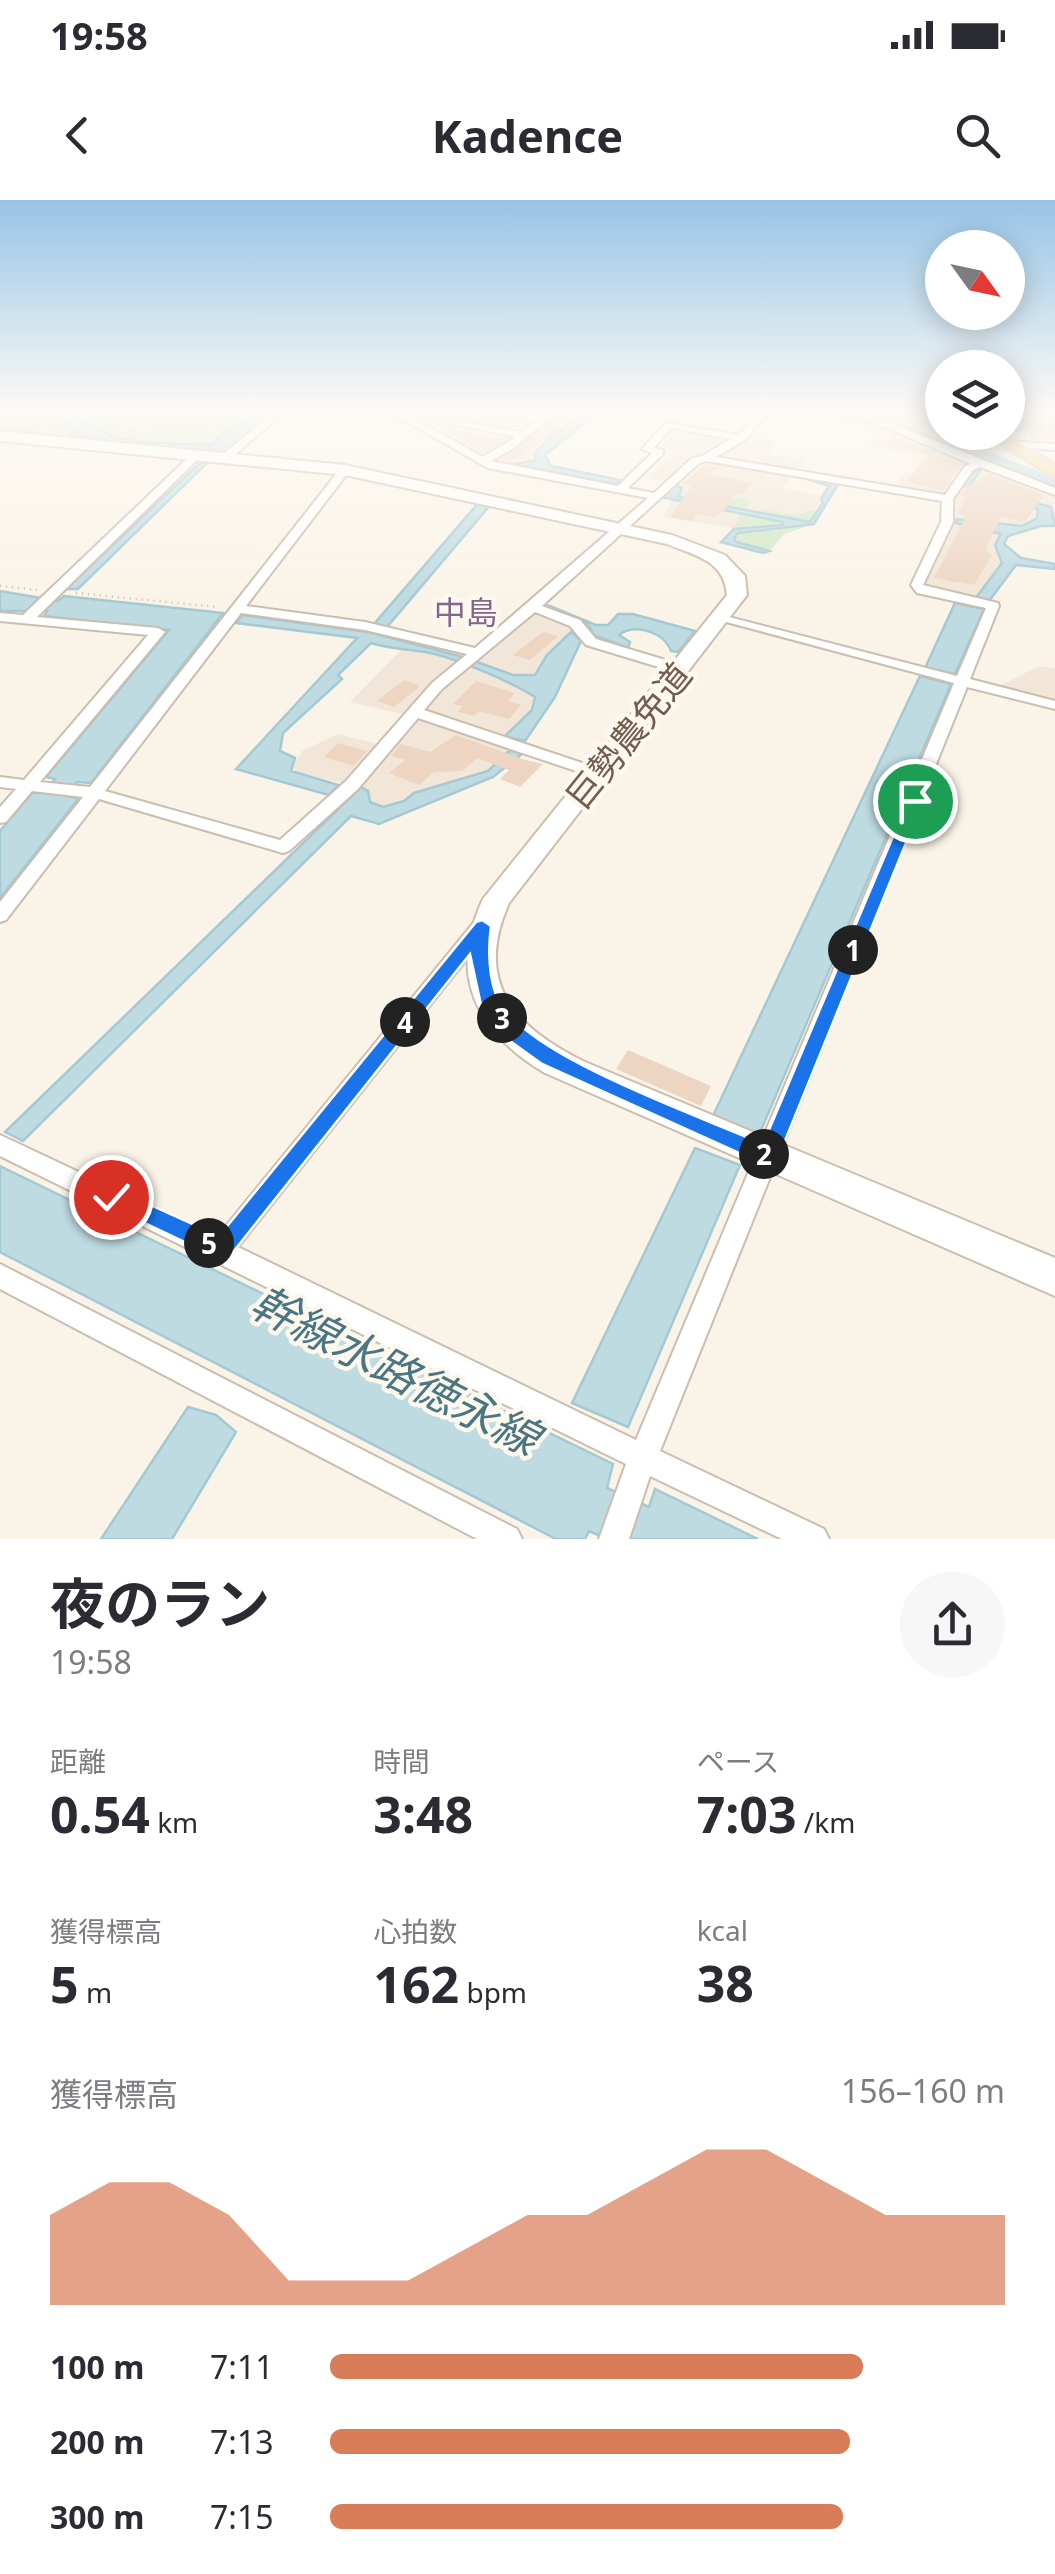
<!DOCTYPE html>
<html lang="ja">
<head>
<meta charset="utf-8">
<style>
  body { margin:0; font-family:"Noto Sans","Noto Sans JP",sans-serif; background:#f7f7f7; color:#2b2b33; height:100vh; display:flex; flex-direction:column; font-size:38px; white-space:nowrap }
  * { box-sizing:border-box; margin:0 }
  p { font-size:32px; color:#7c7c81 }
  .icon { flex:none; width:55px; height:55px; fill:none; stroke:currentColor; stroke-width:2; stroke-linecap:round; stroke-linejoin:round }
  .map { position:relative; height:1339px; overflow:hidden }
  .side { display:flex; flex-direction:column; background:#fff; flex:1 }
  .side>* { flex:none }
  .needle { width:65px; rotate:123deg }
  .controls { position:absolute; left:925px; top:30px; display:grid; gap:20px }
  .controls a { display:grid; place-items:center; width:100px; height:100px; border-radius:50%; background:#fff; box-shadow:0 5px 25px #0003; font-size:50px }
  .pin { position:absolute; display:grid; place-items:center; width:85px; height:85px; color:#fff; margin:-42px; border:5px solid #fff; border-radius:50%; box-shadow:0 2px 10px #0007 }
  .km { position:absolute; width:50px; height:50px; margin:-25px; border-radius:50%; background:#222; color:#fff; font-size:28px; line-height:50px; text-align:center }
  .round { display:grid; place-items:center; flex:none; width:105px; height:105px; border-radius:52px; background:#f7f7f7 }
  .overview { display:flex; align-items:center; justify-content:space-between; height:170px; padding:0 50px }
  h1 { font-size:55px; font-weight:700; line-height:75px }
  .figures { display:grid; grid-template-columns:repeat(3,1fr); gap:15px; height:170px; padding:10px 50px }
  .figures div { display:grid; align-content:center }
  .figures b { font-size:50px; font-weight:700 }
  .figures small { font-size:28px; font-weight:400 }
  .figures p { font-size:28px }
  .chart { height:280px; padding:20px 50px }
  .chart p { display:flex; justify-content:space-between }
  .chart svg { width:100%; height:180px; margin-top:10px; fill:#d97c58; opacity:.7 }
  ul { padding:0 50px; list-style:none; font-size:32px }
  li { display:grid; grid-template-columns:160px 120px 1fr; align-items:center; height:75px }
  li i { height:25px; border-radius:12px; background:#d97c58 }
  .status { display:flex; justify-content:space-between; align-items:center; height:70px; padding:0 50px; background:#fff; direction:ltr }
  .status svg { height:28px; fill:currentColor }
  header { display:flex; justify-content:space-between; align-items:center; height:130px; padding:0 50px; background:#fff; font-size:45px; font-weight:700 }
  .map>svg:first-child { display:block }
  .residential { fill:#f1e6d7 }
  .green { fill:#d2e7c7 }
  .water { fill:#bedbe2; stroke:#a5c9d3; stroke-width:2.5 }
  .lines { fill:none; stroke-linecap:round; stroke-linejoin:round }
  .stream { stroke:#a5c9d3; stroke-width:2.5 }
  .river { fill:#bedbe2; fill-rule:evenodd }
  .building { fill:#edd5c2 }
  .street-casing { stroke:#cbbdaf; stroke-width:4 }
  .secondary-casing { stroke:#cebdac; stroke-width:4 }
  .primary-casing { stroke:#d8d2cd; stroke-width:5 }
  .path { stroke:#d2b9a5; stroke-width:2.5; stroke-dasharray:1 5; stroke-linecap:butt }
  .street { fill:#fff; fill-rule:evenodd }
  .secondary { fill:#fff; fill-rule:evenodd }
  .primary { fill:#f3daa6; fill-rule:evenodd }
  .route { fill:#1a73e8; stroke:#fff; stroke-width:2.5 }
  .labels { text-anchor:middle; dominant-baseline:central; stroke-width:9; stroke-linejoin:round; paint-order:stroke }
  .far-neighbourhood-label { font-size:32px; fill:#83668e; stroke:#fdf8ee }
  .street-label { font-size:35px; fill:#725d4e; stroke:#fdf8ee }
  .near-water-label { font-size:45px; font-style:italic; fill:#4a7683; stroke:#fdf8ee }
</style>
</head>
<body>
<div class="status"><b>19:58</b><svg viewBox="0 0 49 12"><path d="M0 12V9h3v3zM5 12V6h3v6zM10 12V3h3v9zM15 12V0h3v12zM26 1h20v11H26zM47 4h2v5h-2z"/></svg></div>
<header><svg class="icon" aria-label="back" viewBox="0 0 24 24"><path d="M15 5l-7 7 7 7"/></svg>Kadence<svg class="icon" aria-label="search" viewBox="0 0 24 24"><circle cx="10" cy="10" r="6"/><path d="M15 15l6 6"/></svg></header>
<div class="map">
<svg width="1055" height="1339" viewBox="0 0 1055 1339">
  <rect width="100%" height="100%" fill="#faf4e8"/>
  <g class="residential">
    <path d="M 445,210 L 590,210 L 549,238 L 536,253 L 536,260 L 506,266 L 492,263 L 415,221 Z"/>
    <path d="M 804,210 L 832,210 L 889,227 L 1055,290 L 1055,326 L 1041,326 L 1008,336 L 1004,344 L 996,345 L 1002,363 L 972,404 L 916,391 L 945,322 L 944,299 L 890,290 L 905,272 L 956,281 L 960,275 L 909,264 L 915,256 L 870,246 L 881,234 Z"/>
    <path d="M 673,231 L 728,241 L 744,235 L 776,241 L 768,254 L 807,259 L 782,288 L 831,297 L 823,312 L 811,310 L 796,315 L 762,309 L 757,313 L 745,309 L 749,302 L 676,299 L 743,312 L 734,329 L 664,317 L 675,289 L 671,284 L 649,278 L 673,251 L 661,244 Z"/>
    <path d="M 532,405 L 584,428 L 571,432 L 547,455 L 535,475 L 532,511 L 506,536 L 525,541 L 488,571 L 414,593 L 404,601 L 383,607 L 370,602 L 361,587 L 290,571 L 302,551 L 338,534 L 382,545 L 407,515 L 350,502 L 407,444 L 464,460 Z"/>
    <path d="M 1039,466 L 1055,468 L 1055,507 L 989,491 Z"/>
  </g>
  <g class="green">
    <path d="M 0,210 L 275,210 L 225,253 L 0,233 Z"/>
    <path d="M 679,296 L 720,301 L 745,297 L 749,302 L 746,309 L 757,313 L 761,309 L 796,315 L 811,310 L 823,312 L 814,324 L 784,334 L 768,353 L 721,342 L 734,329 L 742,311 L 674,299 Z"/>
  </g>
  <g class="water">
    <path d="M 51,210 C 76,210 91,230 116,237 C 146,245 181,243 213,245 L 226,229 L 242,223 L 255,210 L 275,210 L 225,253 L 103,242 L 83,237 L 64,239 L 77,229 Z"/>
    <path d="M 590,210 L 601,210 L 545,255 L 551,266 L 620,280 L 616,284 L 506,266 L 536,260 L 535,253 L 549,238 Z"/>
    <path d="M 203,260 L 210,260 L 78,389 L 66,389 Z"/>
    <path d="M 976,268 L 980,270 L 970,286 L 1051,307 L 1055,326 L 1041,326 L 1008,336 L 1004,344 L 1021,358 L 1055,364 L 1055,369 L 1016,365 L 989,401 L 975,399 L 1002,363 L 995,345 L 1001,334 L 956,323 L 957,319 L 1022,326 L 1037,318 L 1038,310 L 1031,304 L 963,286 Z"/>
    <path d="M 794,275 L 938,299 L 838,284 L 814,324 L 738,333 L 734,338 L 736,342 L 769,351 L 763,353 L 721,342 L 734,329 L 783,325 L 782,322 L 661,297 L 675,285 L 682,288 L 679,296 L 687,299 L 810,322 L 823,303 L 821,299 L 829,286 Z"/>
    <path d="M 480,301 L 492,303 L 387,427 L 374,424 Z"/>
    <path d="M 0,391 L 58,401 L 64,396 L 223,413 L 91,583 L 77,582 L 67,596 L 78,599 L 0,698 L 0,631 L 32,593 L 45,593 L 55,579 L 46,577 L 169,430 L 44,416 L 47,411 L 0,411 Z"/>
    <path d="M 955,403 L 984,409 L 955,474 L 925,468 Z"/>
    <path d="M 547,405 L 596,425 L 608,425 L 618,414 L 633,414 L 695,431 L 678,452 L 671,451 C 664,432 635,423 619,435 L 630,442 L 628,448 L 594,435 L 588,424 Z"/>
    <path d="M 242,415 L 368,432 L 463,457 L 513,475 L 535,475 L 547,455 L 571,432 L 581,441 L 555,497 L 525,541 L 505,536 L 532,510 L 535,497 C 512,482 451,456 425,452 C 406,449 390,449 371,443 L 338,475 L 342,479 L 283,533 L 280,551 L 295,558 L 291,571 L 338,585 L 329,595 L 236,569 L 357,438 L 236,423 Z"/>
    <path d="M 920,476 L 951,484 L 759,935 L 712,918 Z"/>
    <path d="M 510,550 L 522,554 L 493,577 L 379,624 L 351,616 L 23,941 L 5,932 L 361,587 L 368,591 L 370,602 L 383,607 L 404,601 L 414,593 L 488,571 Z"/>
    <path d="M 695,948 L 740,965 L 628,1227 L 572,1203 Z"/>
    <path d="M 0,966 L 613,1264 L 607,1288 L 649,1307 L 655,1289 L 758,1339 L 607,1339 L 589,1331 L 585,1339 L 556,1339 L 0,1052 Z"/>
    <path d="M 188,1207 L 216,1215 L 236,1232 L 172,1339 L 101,1339 Z"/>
  </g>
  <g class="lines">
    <path class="stream" d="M 903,213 L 910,210"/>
    <path class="river" d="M 851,210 L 874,210 L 1055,277 L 1055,288 Z"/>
  </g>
  <g class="building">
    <path d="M 446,210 L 479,210 L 526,224 L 521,228 L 450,217 L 451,228 L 506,239 L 483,253 L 485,248 L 468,244 L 426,221 L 446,215 Z"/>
    <path d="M 564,210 L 583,210 L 522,256 L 511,261 L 502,259 Z"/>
    <path d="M 924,210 L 942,210 L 942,240 L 896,221 Z"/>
    <path d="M 1008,210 L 1017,210 L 1023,219 L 1033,215 L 1034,210 L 1055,210 L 1055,240 L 1031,239 L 1028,230 L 1012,233 L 1008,230 Z"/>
    <path d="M 893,235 L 938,254 L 931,255 L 962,264 L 943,291 L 906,281 L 928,255 L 885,244 Z"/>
    <path d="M 706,265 L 719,267 L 709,274 L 752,283 L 741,295 L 735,294 L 723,312 L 714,317 L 697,314 L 692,321 L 670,317 L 692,286 L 682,284 Z"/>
    <path d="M 989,274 L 1044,295 L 1025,322 L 1001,317 L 985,350 L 992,355 L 974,385 L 934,378 L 966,317 L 957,313 L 967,297 L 960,296 L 965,288 Z"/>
    <path d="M 543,432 L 558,436 L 530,460 L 513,455 Z"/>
    <path d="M 404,480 L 419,485 L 418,488 L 394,507 L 377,501 Z"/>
    <path d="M 476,481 L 515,493 L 508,501 L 521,505 L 509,519 L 478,511 L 475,516 L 458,512 L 463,506 L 453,504 Z"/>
    <path d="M 456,535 L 525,560 L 543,564 L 520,587 L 500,579 L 509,570 L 477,558 L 462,571 L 434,572 L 419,585 L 389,573 L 405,560 L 391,556 L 401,544 L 430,552 Z"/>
    <path d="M 338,543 L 367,551 L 354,566 L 324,557 Z"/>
    <path d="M 628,850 L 711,886 L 701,906 L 616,869 Z"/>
  </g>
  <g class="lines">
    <g class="street-casing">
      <g id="street">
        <path d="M 277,210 L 287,210 L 230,259 L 222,259 L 222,255 Z"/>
        <path d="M 350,210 L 371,210 L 413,218 L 483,257 L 516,237 L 452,224 L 452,220 L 522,232 L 535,222 L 483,210 L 503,210 L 541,217 L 550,210 L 560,210 L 511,250 L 491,261 L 618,286 L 652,253 L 642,249 L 666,223 L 739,235 L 762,210 L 771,210 L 745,240 L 716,257 L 945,295 L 965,266 L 971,264 L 887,228 L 833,210 L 848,210 L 893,224 L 1055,288 L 1055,295 L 980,267 L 973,270 L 953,299 L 953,322 L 923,385 L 998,403 L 999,406 L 970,479 L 1055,501 L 1055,509 L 967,487 L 660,1251 L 824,1329 L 829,1339 L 782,1339 L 650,1276 L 629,1339 L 599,1339 L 626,1264 L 0,956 L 0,935 L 217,1037 L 475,721 L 489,721 L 491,726 L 489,731 L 238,1047 L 636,1240 L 954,483 L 715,419 L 721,415 L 957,476 L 986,408 L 917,393 L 911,385 L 941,322 L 942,301 L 706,261 L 699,263 L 542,406 L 580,420 L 596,439 L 685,466 L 685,472 L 675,472 L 586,445 L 570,426 L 535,412 L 442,489 L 424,510 L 603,570 L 605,573 L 603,576 L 591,576 L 418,518 L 358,589 L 289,651 L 283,653 L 99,599 L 6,720 L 0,722 L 0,702 L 83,597 L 32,591 L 6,622 L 0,623 L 0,607 L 16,589 L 0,587 L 0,577 L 24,580 L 148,435 L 0,421 L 0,413 L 23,415 L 194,252 L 203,254 L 37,417 L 158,428 L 165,432 L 40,582 L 90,587 L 341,268 L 350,270 L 246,406 L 365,422 L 475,448 L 648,298 L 488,268 L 407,222 ZM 671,228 L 731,239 L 702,256 L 691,259 L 654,293 L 628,288 L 663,254 L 663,250 L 654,248 ZM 241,413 L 365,430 L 467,454 L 432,483 L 346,581 L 280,640 L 105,591 Z"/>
        <path d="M 1020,210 L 1030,210 L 1030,213 L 1022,215 Z"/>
        <path d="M 1008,241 L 1055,244 L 1055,250 L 1005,246 L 1003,244 Z"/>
        <path d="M 0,1064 L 517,1329 L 522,1339 L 477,1339 L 0,1089 Z"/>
      </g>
    </g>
    <g class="secondary-casing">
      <path id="secondary" d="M 0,231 L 345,265 L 672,335 L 725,355 L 745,376 L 747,395 L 509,703 C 473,783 515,828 585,862 L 1055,1058 L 1055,1096 L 545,873 C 476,832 447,775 483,699 L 727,395 C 724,360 696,356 667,344 L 345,275 L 0,241 Z"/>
    </g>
    <g class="primary-casing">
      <path id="primary" d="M 983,232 L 1003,232 L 1055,265 L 1055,278 Z"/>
    </g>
    <g class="path">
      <path d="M 15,210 L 45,225"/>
      <path d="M 86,210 L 109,227 L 190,239 L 206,237 L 244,210"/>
      <path d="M 11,221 L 23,214 L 52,210"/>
      <path d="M 0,386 L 38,390"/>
      <path d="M 76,393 L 218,407"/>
    </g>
    <use href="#street" class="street"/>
    <use href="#secondary" class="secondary"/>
    <use href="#primary" class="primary"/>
  </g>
  <linearGradient id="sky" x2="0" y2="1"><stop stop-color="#97c4e6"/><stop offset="0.53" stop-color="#fdfaf5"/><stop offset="1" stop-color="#fdfaf5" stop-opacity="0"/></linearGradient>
  <rect width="1055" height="398" fill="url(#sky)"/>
  <path class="route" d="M 915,596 L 923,601 L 776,963 L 761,963 L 542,864 L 506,838 L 481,805 L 470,754 L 230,1056 L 222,1059 L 214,1056 L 104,1004 L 100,997 L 104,990 L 111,987 L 219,1036 L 476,722 L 482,720 L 491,726 C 488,749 488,772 496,795 C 518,854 703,917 763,944 L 908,601 Z"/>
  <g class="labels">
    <g class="far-neighbourhood-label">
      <text x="466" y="411">中島</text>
    </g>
    <g class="street-label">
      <text transform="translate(628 535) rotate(-51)">巨勢農免道</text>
    </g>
    <g class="near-water-label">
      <text transform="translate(396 1169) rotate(27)">幹線水路徳永線</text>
    </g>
  </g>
</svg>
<div class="controls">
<a><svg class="needle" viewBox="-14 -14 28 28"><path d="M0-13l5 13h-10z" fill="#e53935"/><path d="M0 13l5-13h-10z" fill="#7c7c81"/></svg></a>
<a><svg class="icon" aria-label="layers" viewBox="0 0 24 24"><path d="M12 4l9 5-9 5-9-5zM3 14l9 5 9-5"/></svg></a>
</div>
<div class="pin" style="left:915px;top:601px;background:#1e9e55"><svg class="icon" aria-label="arrive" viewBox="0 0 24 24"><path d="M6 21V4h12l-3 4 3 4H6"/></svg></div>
<div class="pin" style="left:111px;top:997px;background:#d93025"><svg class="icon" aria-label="check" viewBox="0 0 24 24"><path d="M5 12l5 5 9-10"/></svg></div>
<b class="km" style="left:853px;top:750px">1</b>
<b class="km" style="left:764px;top:954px">2</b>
<b class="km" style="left:502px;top:818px">3</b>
<b class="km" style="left:405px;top:822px">4</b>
<b class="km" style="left:209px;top:1043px">5</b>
</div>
<section class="side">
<div class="overview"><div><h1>夜のラン</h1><p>19:58</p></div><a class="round"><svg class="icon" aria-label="share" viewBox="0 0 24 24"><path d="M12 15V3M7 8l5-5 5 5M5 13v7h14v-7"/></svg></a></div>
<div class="figures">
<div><p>距離</p><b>0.54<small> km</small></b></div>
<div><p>時間</p><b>3:48</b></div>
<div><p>ペース</p><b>7:03<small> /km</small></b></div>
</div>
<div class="figures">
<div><p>獲得標高</p><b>5<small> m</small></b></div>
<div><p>心拍数</p><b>162<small> bpm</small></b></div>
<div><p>kcal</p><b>38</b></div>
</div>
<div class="chart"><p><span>獲得標高</span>156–160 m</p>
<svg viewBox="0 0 160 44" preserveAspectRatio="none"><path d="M0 44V22L10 14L20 14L30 22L40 38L50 38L60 38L70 30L80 22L90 22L100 14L110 6L120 6L130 14L140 22L150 22L160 22V44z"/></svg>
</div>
<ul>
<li><b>100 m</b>7:11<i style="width:79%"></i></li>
<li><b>200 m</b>7:13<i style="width:77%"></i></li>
<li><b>300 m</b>7:15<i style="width:76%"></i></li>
</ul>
</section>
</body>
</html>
